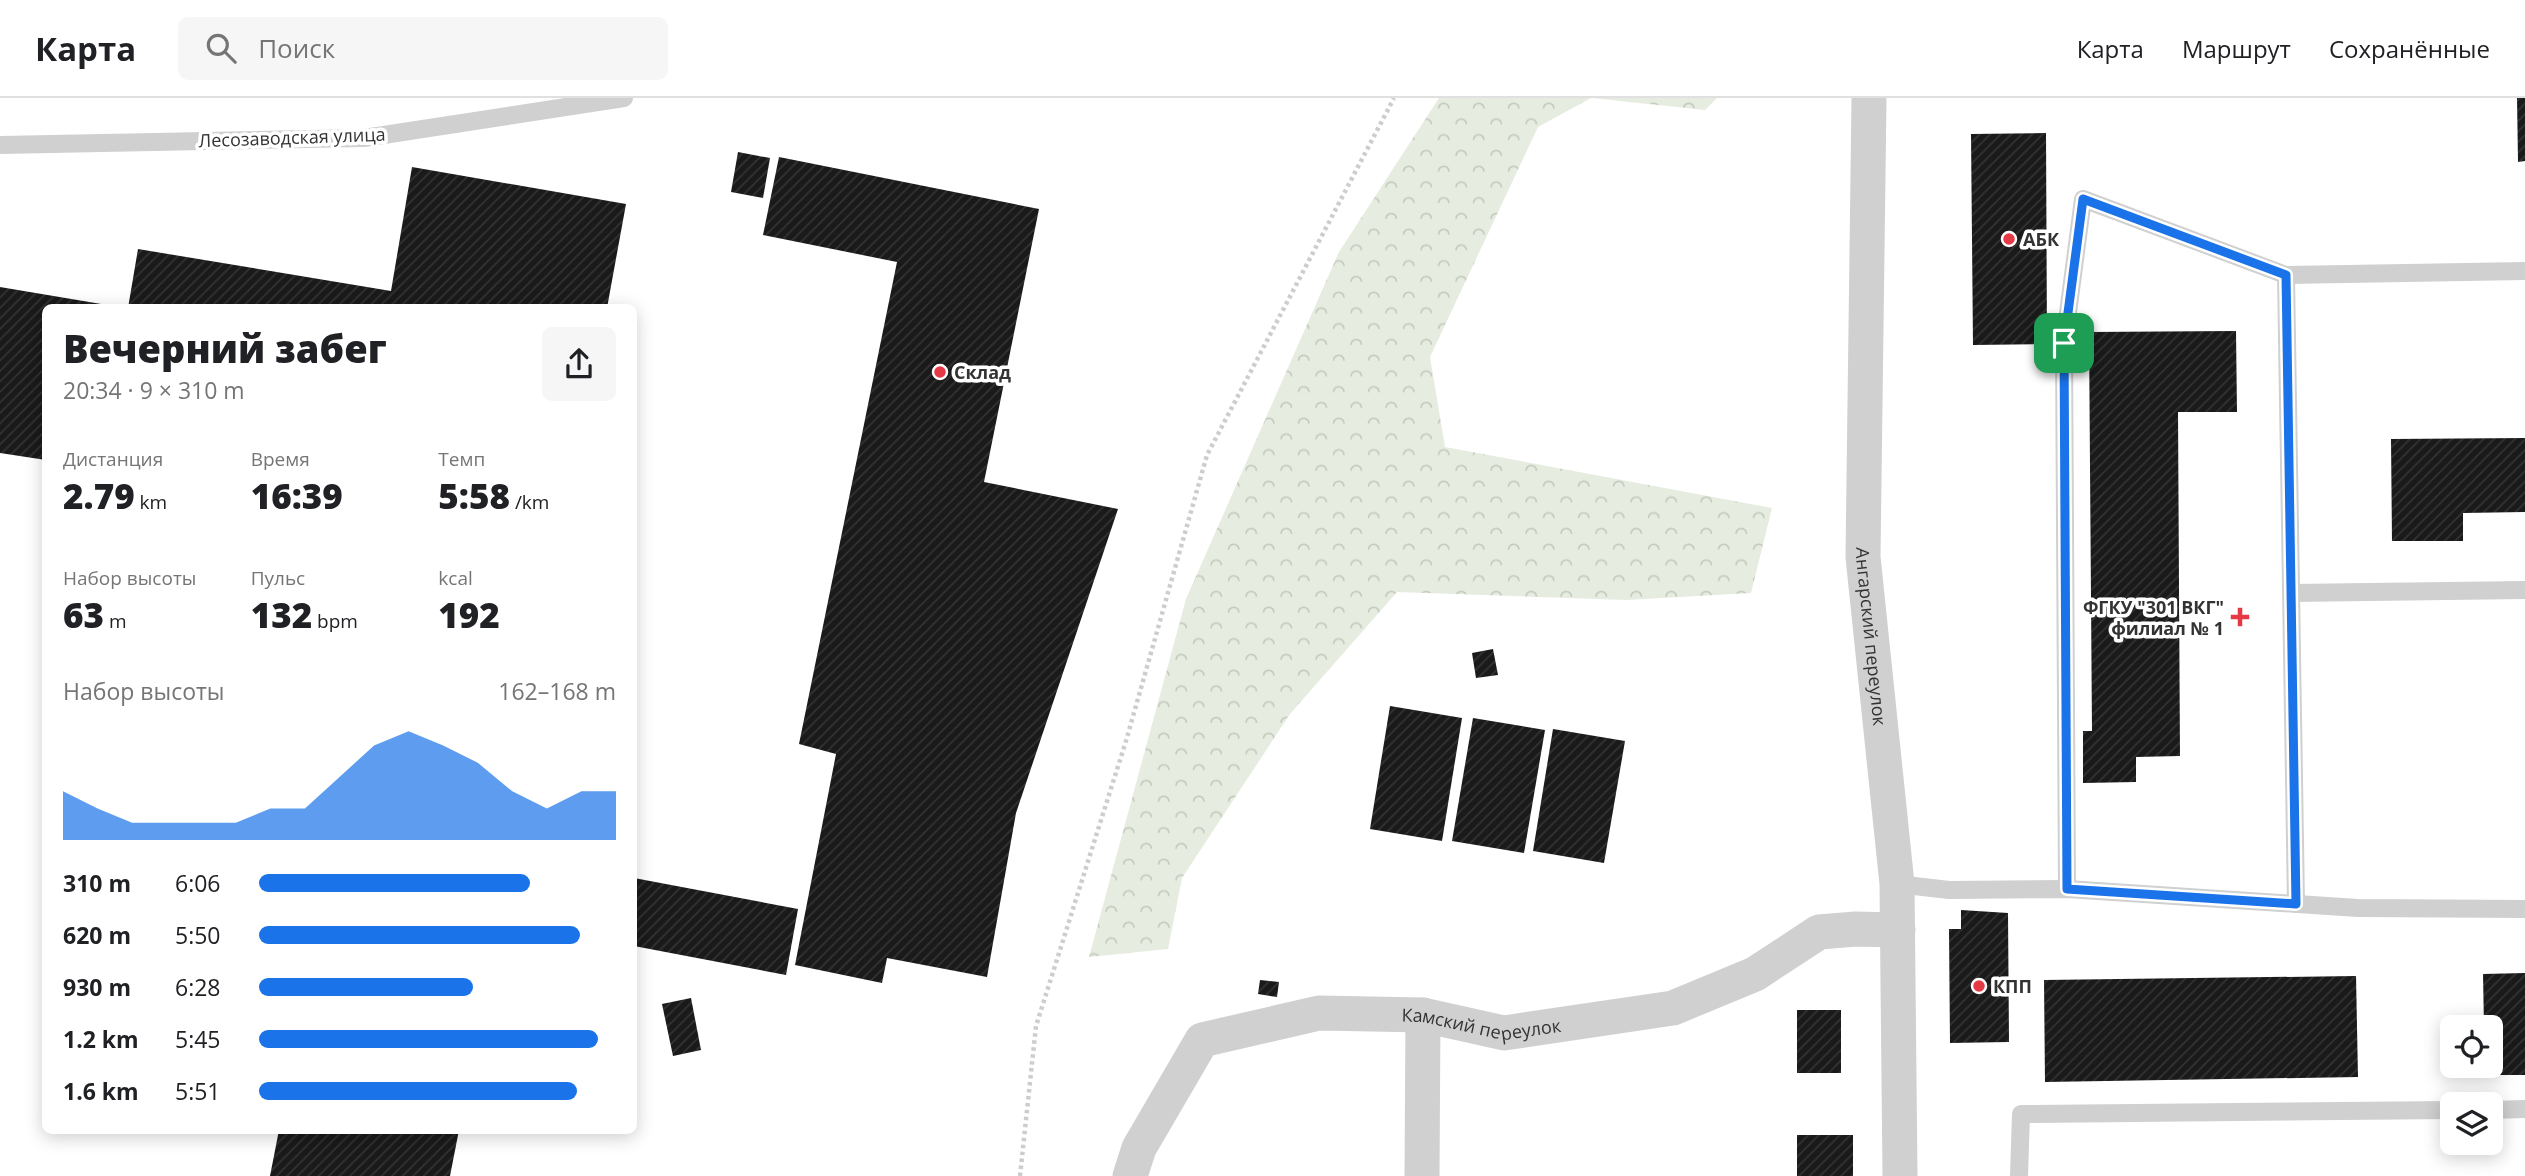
<!DOCTYPE html>
<html lang="ru">
<head>
<meta charset="utf-8">
<style>
  body { margin:0; font-family:"Open Sans",sans-serif; background:#f6f6f6; color:#202124; height:100vh; display:flex; flex-direction:column; font-size:26px; white-space:nowrap }
  * { box-sizing:border-box; margin:0 }
  p { font-size:23px; color:#757577 }
  .icon { flex:none; width:38px; height:38px; fill:none; stroke:currentColor; stroke-width:2; stroke-linecap:round; stroke-linejoin:round }
  .map { position:relative; flex:1; overflow:hidden }
  .sheet { position:absolute; left:42px; top:206px; width:595px; height:830px; display:flex; flex-direction:column; background:#fff; border-radius:10px; box-shadow:0 4px 18px #0003 }
  .sheet>* { flex:none }
  .tools { position:absolute; left:2440px; top:917px; display:grid; gap:14px }
  .tools a { display:grid; place-items:center; width:63px; height:63px; border-radius:10px; background:#fff; box-shadow:0 4px 18px #0003; font-size:35px }
  .pin { position:absolute; display:grid; place-items:center; width:60px; height:60px; color:#fff; margin:-30px; border-radius:14px; box-shadow:0 4px 10px #0006 }
  .round { display:grid; place-items:center; flex:none; width:74px; height:74px; border-radius:10px; background:#f6f6f6 }
  .overview { display:flex; align-items:center; justify-content:space-between; height:119px; padding:0 21px }
  h1 { font-size:38px; font-weight:800; line-height:52px }
  .stats { display:grid; grid-template-columns:repeat(3,1fr); gap:10px; height:119px; padding:7px 21px }
  .stats div { display:grid; align-content:center }
  .stats b { font-size:35px; font-weight:800 }
  .stats small { font-size:19px; font-weight:400 }
  .stats p { font-size:19px }
  .chart { height:196px; padding:14px 21px }
  .chart p { display:flex; justify-content:space-between }
  .chart svg { width:100%; height:126px; margin-top:7px; fill:#1a73e8; opacity:.7 }
  ul { padding:0 21px; list-style:none; font-size:23px }
  li { display:grid; grid-template-columns:112px 84px 1fr; align-items:center; height:52px }
  li i { height:18px; border-radius:9px; background:#1a73e8 }
  header { display:flex; align-items:center; gap:42px; box-sizing:border-box; height:98px; padding:0 35px; background:#fff; border-bottom:2px solid #e0e0e0 }
  header strong { font-size:33px }
  nav { display:flex; gap:38px; margin-inline-start:auto; font-size:24px }
  .search { width:490px; height:63px; background:#f6f6f6; display:flex; align-items:center; gap:18px; box-sizing:border-box; padding:0 24px; border-radius:10px; color:#757577; font-size:26px }
  .map>svg:first-child { display:block }
  .forest { fill:url(#forest-crowns) }
  .building { fill:url(#building-hatch) }
  .lines { fill:none; stroke-linecap:round; stroke-linejoin:round }
  .path { stroke:#cdcdcd; stroke-width:4.5; stroke-dasharray:3.5 3.5; stroke-linecap:butt }
  .service { stroke:#d0d0d0; stroke-width:18 }
  .minor { stroke:#d0d0d0; stroke-width:35 }
  .route-casing { stroke:#fff; stroke-width:14 }
  .route { stroke:#1a73e8; stroke-width:9 }
  .poi-dot { fill:#e63946; stroke:#fff; stroke-width:2.5 }
  .labels { text-anchor:middle; dominant-baseline:central; stroke-width:7; stroke-linejoin:round; paint-order:stroke }
  .street-label { font-size:18px; fill:#333; stroke:#fff }
  .poi-label { font-size:18px; font-weight:bold; fill:#333; stroke:#fff; text-anchor:start }
</style>
</head>
<body>
<header>
<strong>Карта</strong>
<div class="search"><svg class="icon" aria-label="search" viewBox="0 0 24 24"><circle cx="10" cy="10" r="6"/><path d="M15 15l6 6"/></svg>Поиск</div>
<nav><a>Карта</a><a>Маршрут</a><a>Сохранённые</a></nav>
</header>
<div class="map">
<svg width="2525" height="1078" viewBox="0 0 2525 1078">
  <defs>
    <pattern id="forest-crowns" width="20" height="18" patternUnits="userSpaceOnUse" patternTransform="scale(1.75)"><rect width="20" height="18" fill="#e6ecdf"/><path d="M2 6a3 3 0 1 1 6 0M12 15a3 3 0 1 1 6 0" fill="none" stroke="#c6cbc0"/></pattern>
    <pattern id="building-hatch" width="6" height="6" patternUnits="userSpaceOnUse" patternTransform="scale(1.75)"><rect width="6" height="6" fill="#1a1a1a"/><path d="M-1 1l2-2M0 6l6-6M5 7l2-2" fill="none" stroke="#333"/></pattern>
  </defs>
  <rect width="100%" height="100%" fill="#fff"/>
  <g class="forest">
    <path d="M 1439,0 L 1591,0 L 1538,29 L 1430,259 L 1445,349 L 1772,410 L 1751,495 L 1626,502 L 1397,494 L 1290,616 L 1182,780 L 1168,851 L 1089,859 L 1186,501 L 1339,154 Z"/>
    <path d="M 1592,0 L 1717,0 L 1705,12 Z"/>
  </g>
  <g class="building">
    <path d="M 2517,0 L 2525,0 L 2525,63 L 2518,64 Z"/>
    <path d="M 2046,35 L 2047,246 L 1973,247 L 1971,36 Z"/>
    <path d="M 738,54 L 770,60 L 763,100 L 731,94 Z"/>
    <path d="M 779,59 L 1039,111 L 984,384 L 1118,411 L 1016,715 L 987,879 L 887,860 L 882,885 L 795,867 L 836,656 L 799,646 L 897,164 L 763,137 Z"/>
    <path d="M 412,69 L 626,106 L 607,210 L 128,210 L 138,151 L 391,193 Z"/>
    <path d="M 0,189 L 119,209 L 46,210 L 46,362 L 0,355 Z"/>
    <path d="M 2236,233 L 2237,314 L 2178,314 L 2180,658 L 2136,659 L 2136,684 L 2083,685 L 2083,633 L 2092,633 L 2089,234 Z"/>
    <path d="M 2525,340 L 2525,414 L 2463,415 L 2463,443 L 2392,443 L 2391,341 Z"/>
    <path d="M 1493,551 L 1498,577 L 1476,580 L 1472,555 Z"/>
    <path d="M 1390,608 L 1462,620 L 1442,743 L 1370,731 Z"/>
    <path d="M 1473,620 L 1545,632 L 1524,755 L 1452,743 Z"/>
    <path d="M 1553,631 L 1625,643 L 1604,765 L 1533,753 Z"/>
    <path d="M 634,780 L 798,811 L 786,877 L 634,848 Z"/>
    <path d="M 1961,812 L 2008,815 L 2009,944 L 1950,945 L 1949,831 L 1961,831 Z"/>
    <path d="M 2525,875 L 2525,977 L 2484,977 L 2484,968 L 2490,968 L 2490,929 L 2484,929 L 2483,876 Z"/>
    <path d="M 2356,878 L 2358,979 L 2045,984 L 2044,882 Z"/>
    <path d="M 1260,882 L 1279,884 L 1277,899 L 1258,896 Z"/>
    <path d="M 691,900 L 701,952 L 673,958 L 662,906 Z"/>
    <rect x="1797" y="912" width="44" height="63"/>
    <path d="M 279,1032 L 459,1032 L 450,1078 L 270,1078 Z"/>
    <rect x="1797" y="1037" width="56" height="41"/>
  </g>
  <g class="lines">
    <path class="path" d="M 1020,1078 L 1036,928 L 1126,643 L 1207,357 L 1394,0"/>
    <g class="service">
      <path d="M 0,47 L 364,40 L 624,0"/>
      <path d="M 2286,177 L 2525,173"/>
      <path d="M 2291,495 L 2525,492"/>
      <path d="M 1897,786 L 1949,792 L 2067,791 L 2358,810 L 2525,811"/>
      <path d="M 2067,791 L 2064,245 L 2083,101 L 2286,177 L 2296,806"/>
      <path d="M 2490,1012 L 2525,1011"/>
      <path d="M 2019,1078 L 2021,1016 L 2452,1012"/>
    </g>
    <g class="minor">
      <path id="s1" d="M 1869,0 L 1863,459 L 1897,786 L 1900,1078"/>
      <path id="s2" d="M 1130,1078 L 1139,1050 L 1202,942 L 1319,915 L 1423,917 L 1504,935 L 1673,910 L 1755,876 L 1819,834 L 1856,831 L 1898,832"/>
      <path d="M 1422,1078 L 1423,917"/>
    </g>
  </g>
  <g class="lines">
    <g class="route-casing">
      <path id="route" d="M 2083,101 L 2286,177 L 2296,806 L 2067,791 L 2064,245 Z"/>
    </g>
    <use href="#route" class="route"/>
  </g>
  <g class="poi-dot">
    <circle cx="2009" cy="141" r="7"/>
    <circle cx="940" cy="274" r="7"/>
    <path d="M2236.5 508.5h7v7h7v7h-7v7h-7v-7h-7v-7h7z"/>
    <circle cx="1979" cy="888" r="7"/>
  </g>
  <g class="labels">
    <g class="street-label">
      <text transform="translate(292 39) rotate(-2)">Лесозаводская улица</text>
      <text stroke="none"><textPath href="#s1" startOffset="539">Ангарский переулок</textPath></text>
      <text stroke="none"><textPath href="#s2" startOffset="438">Камский переулок</textPath></text>
    </g>
    <g class="poi-label">
      <text x="2023" y="141">АБК</text>
      <text x="954" y="274">Склад</text>
      <text x="2224" y="509" text-anchor="end">ФГКУ "301 ВКГ"<tspan x="2224" dy="21">филиал № 1</tspan></text>
      <text x="1993" y="888">КПП</text>
    </g>
  </g>
</svg>
<div class="tools">
<a><svg class="icon" aria-label="locate" viewBox="0 0 24 24"><circle cx="12" cy="12" r="6"/><path d="M12 2v4M12 18v4M2 12h4M18 12h4"/></svg></a>
<a><svg class="icon" aria-label="layers" viewBox="0 0 24 24"><path d="M12 4l9 5-9 5-9-5zM3 14l9 5 9-5"/></svg></a>
</div>
<div class="pin" style="left:2064px;top:245px;background:#1e9e55"><svg class="icon" aria-label="arrive" viewBox="0 0 24 24"><path d="M6 21V4h12l-3 4 3 4H6"/></svg></div>
<section class="sheet">
<div class="overview"><div><h1>Вечерний забег</h1><p>20:34 · 9 × 310 m</p></div><a class="round"><svg class="icon" aria-label="share" viewBox="0 0 24 24"><path d="M12 15V3M7 8l5-5 5 5M5 13v7h14v-7"/></svg></a></div>
<div class="stats">
<div><p>Дистанция</p><b>2.79<small> km</small></b></div>
<div><p>Время</p><b>16:39</b></div>
<div><p>Темп</p><b>5:58<small> /km</small></b></div>
</div>
<div class="stats">
<div><p>Набор высоты</p><b>63<small> m</small></b></div>
<div><p>Пульс</p><b>132<small> bpm</small></b></div>
<div><p>kcal</p><b>192</b></div>
</div>
<div class="chart"><p><span>Набор высоты</span>162–168 m</p>
<svg viewBox="0 0 160 44" preserveAspectRatio="none"><path d="M0 44V27L10 33L20 38L30 38L40 38L50 38L60 33L70 33L80 22L90 11L100 6L110 11L120 17L130 27L140 33L150 27L160 27V44z"/></svg>
</div>
<ul>
<li><b>310 m</b>6:06<i style="width:76%"></i></li>
<li><b>620 m</b>5:50<i style="width:90%"></i></li>
<li><b>930 m</b>6:28<i style="width:60%"></i></li>
<li><b>1.2 km</b>5:45<i style="width:95%"></i></li>
<li><b>1.6 km</b>5:51<i style="width:89%"></i></li>
</ul>
</section>
</div>
</body>
</html>
